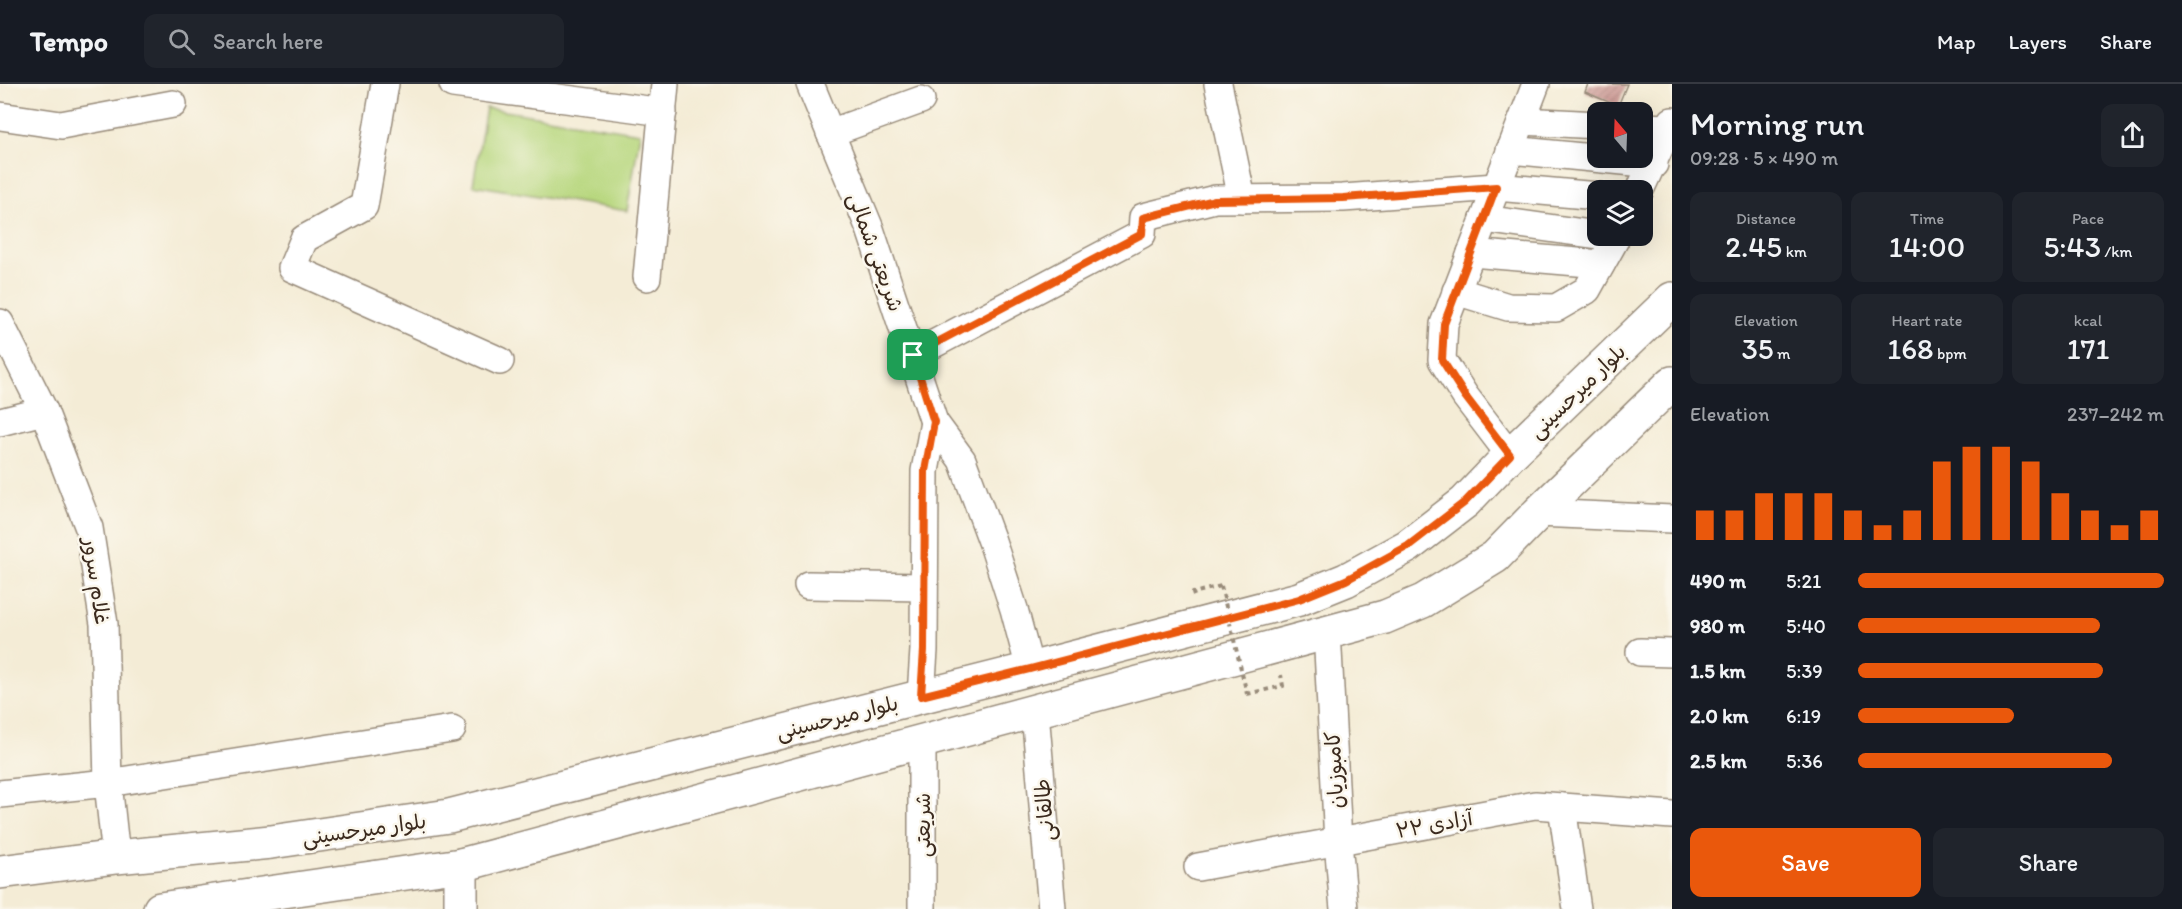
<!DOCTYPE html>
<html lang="en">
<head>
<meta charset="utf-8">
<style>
  body { margin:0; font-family:Itim,"Playpen Sans Arabic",sans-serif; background:#20242c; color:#f1f3f6; height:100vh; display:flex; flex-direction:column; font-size:22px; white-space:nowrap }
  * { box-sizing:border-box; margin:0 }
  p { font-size:20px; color:#9ea1a6 }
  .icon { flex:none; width:33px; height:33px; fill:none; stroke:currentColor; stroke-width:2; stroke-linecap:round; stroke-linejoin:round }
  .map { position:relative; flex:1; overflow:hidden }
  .panel { display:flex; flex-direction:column; background:#171b24; width:510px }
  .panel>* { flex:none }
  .needle { width:39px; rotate:341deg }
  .buttons { position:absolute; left:1587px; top:18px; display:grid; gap:12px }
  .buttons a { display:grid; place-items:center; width:66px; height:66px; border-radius:12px; background:#171b24; box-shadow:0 6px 24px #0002; font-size:30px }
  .pin { position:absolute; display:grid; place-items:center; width:51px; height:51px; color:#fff; margin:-26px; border-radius:12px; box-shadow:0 3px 9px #0006 }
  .round { display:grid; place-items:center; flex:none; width:63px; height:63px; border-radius:12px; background:#20242c }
  .overview { display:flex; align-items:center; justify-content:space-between; height:102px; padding:0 18px }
  h1 { font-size:33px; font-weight:600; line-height:45px }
  .metrics { display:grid; grid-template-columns:repeat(3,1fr); gap:9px; height:102px; padding:6px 18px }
  .metrics div { display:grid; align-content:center; border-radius:12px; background:#20242c; text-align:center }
  .metrics b { font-size:30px; font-weight:600 }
  .metrics small { font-size:16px; font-weight:400 }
  .metrics p { font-size:16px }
  .chart { height:168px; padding:12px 18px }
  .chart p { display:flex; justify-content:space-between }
  .chart svg { width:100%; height:108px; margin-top:6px; stroke:#ea580c; stroke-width:6 }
  .action { display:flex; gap:12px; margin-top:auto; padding:12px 18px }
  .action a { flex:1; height:69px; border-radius:12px; background:#ea580c; color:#fff; font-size:24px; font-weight:600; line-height:69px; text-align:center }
  .action a+a { background:#20242c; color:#f1f3f6 }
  ul { padding:0 18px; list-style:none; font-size:20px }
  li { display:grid; grid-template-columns:96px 72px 1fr; align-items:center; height:45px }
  li i { height:15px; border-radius:8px; background:#ea580c }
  header { display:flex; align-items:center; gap:36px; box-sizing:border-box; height:84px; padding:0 30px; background:#171b24; border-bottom:2px solid #363941 }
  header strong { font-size:28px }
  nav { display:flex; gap:33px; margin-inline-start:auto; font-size:21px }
  .search { width:420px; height:54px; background:#20242c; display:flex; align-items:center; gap:15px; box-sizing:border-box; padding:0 21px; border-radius:12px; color:#9ea1a6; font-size:22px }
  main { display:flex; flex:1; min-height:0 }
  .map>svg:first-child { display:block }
  .grass { fill:#b7d77e; stroke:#79804e; stroke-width:1.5 }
  .building { fill:url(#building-hatch) }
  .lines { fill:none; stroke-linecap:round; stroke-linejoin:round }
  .minor-casing { stroke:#988b7a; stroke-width:30 }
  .major-casing { stroke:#988b7a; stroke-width:36 }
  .path { stroke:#988b7a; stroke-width:4; stroke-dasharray:4.5 4.5; stroke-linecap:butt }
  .minor { stroke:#fff; stroke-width:27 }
  .major { stroke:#fff; stroke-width:33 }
  .path-bridge { stroke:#988b7a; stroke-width:4; stroke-dasharray:4.5 4.5; stroke-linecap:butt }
  .route-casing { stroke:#fff; stroke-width:12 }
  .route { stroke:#ea580c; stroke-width:8 }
  .labels { text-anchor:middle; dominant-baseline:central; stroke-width:5; stroke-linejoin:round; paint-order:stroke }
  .street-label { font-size:21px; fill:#3b2a1e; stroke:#fbf7ec }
</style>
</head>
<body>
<header>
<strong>Tempo</strong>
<div class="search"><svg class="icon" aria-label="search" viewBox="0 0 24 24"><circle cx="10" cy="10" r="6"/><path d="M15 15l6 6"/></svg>Search here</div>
<nav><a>Map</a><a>Layers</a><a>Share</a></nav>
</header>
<main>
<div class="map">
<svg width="1672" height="825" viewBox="0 0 1672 825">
  <defs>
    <pattern id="building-hatch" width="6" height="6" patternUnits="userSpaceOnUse" patternTransform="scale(1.5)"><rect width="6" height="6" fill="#cd9692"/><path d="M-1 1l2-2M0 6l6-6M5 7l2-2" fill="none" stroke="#a87b77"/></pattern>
  </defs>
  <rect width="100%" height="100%" fill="#fbf7ec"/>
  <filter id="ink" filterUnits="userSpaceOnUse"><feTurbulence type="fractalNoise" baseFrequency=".0167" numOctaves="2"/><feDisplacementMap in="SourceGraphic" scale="12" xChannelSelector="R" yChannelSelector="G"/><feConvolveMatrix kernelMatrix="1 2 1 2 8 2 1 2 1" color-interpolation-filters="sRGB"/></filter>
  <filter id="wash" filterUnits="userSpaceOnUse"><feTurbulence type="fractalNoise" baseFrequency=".008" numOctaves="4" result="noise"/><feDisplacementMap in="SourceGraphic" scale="24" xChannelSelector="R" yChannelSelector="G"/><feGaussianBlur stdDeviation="1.35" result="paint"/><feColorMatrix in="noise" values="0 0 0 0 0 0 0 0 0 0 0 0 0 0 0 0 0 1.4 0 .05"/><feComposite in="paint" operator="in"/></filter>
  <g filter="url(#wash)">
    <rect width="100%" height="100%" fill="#f4ecd6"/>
    <path class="grass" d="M 486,24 L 640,49 L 627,127 L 473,101 Z"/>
    <g id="blocks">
      <path class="building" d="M 1588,0 L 1627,0 L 1618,22 L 1585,8 Z"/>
    </g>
  </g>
  <g filter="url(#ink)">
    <use href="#blocks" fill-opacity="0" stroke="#988b7a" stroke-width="1.5"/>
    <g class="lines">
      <g class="minor-casing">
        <g id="minor">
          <path d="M 385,0 L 364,122 L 304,155 L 292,184 L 500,277"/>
          <path d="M 453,0 L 663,28"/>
          <path d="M 810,0 L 870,145 L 934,338 L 962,376 L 992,457 L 1014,525 L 1030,585"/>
          <path d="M 1218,0 L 1242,115"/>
          <path d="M 0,32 L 61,41 L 173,20"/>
          <path d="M 1522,37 L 1598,41"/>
          <path d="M 1642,43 L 1669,44"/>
          <path d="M 830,49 L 921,16"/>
          <path d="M 1510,66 L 1654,80"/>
          <path d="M 1640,106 L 1672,37"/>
          <path d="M 1484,135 L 1598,151"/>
          <path d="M 1471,169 L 1601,180"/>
          <path d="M 647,193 L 665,0"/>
          <path d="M 1456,207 L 1508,223 L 1556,224 L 1587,206 L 1617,152"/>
          <path d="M 0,239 L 44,327 L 89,444 L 104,540 L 108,699 L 116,773"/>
          <path d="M 913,271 L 1142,150 L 1143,133 L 1215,115 L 1343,114 L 1496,103 L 1598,112"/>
          <path d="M 0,338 L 44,327"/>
          <path d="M 1510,371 L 1465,312 L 1442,276 L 1444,240 L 1536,0"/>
          <path d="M 1538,429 L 1672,435"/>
          <path d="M 808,501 L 923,503"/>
          <path d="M 1327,547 L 1338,758 L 1344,825"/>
          <path d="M 1640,568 L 1672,569"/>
          <path d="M 921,612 L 924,566 L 925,387 L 934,338"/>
          <path d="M 1035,628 L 1052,825"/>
          <path d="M 922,657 L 922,825"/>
          <path d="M 0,710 L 108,699 L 452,645"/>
          <path d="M 1562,723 L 1577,825"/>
          <path d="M 1198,783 L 1535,721 L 1672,731"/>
        </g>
      </g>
      <g class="major-casing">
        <g id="major">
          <path d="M 0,788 L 116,773 L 271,758 L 449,732 L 1030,585 L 1299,515 L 1346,496 L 1408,462 L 1465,418 L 1510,371 L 1672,215"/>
          <path d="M 160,825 L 461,781 L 1385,533 L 1423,517 L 1495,473 L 1538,429 L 1672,299"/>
          <path d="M 461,825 L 461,781"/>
        </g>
      </g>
      <g class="path">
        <path d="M 1194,512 L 1193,509 L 1221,502"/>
        <path d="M 1247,610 L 1283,602 L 1281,591"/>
      </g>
      <use href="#minor" class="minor"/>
      <use href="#major" class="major"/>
      <path class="path-bridge" d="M 1221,502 L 1247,610"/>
    </g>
  </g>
  <g class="lines" filter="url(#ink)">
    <g class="route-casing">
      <path id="route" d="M 1496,103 L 1444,240 L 1442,276 L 1465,312 L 1510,371 L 1465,418 L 1408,462 L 1346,496 L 1299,515 L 1030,585 L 921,612 L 924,566 L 925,387 L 934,338 L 913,271 L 1142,150 L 1143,134 L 1215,116 L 1343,114 Z"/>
    </g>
    <use href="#route" class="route"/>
  </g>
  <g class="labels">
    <g class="street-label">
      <text transform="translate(876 168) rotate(70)">شریعتی شمالی</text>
      <text transform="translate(1577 307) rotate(-44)">بلوار میرحسینی</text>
      <text transform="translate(97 497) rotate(82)">غلام سرور</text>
      <text transform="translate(837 633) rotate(-14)">بلوار میرحسینی</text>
      <text transform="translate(1334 686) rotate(-93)">کامبوزیان</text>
      <text transform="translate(1044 726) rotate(-95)">طالقانی</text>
      <text transform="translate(1434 740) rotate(-10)">آزادی ۲۲</text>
      <text transform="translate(922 741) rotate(-90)">شریعتی</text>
      <text transform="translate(364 745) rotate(-8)">بلوار میرحسینی</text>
    </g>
  </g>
</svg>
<div class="buttons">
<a><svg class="needle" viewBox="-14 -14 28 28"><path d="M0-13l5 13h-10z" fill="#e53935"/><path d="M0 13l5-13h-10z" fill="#9ea1a6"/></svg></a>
<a><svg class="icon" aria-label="layers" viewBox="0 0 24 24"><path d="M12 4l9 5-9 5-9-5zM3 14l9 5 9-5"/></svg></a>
</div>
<div class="pin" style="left:913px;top:271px;background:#1e9e55"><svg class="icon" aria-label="arrive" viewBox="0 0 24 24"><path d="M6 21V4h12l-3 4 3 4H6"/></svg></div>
</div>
<section class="panel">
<div class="overview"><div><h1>Morning run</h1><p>09:28 · 5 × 490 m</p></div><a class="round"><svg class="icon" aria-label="share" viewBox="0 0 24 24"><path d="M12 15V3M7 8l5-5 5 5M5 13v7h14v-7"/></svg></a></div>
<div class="metrics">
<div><p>Distance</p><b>2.45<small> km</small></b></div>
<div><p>Time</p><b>14:00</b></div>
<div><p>Pace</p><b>5:43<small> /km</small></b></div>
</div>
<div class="metrics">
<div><p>Elevation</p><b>35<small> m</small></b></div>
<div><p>Heart rate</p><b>168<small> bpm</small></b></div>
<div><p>kcal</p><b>171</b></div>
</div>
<div class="chart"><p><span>Elevation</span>237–242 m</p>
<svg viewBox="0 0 160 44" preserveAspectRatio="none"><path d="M5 44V32M15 44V32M25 44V25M35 44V25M45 44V25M55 44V32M65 44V38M75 44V32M85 44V12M95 44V6M105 44V6M115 44V12M125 44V25M135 44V32M145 44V38M155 44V32"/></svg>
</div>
<ul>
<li><b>490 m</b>5:21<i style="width:100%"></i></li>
<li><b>980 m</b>5:40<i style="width:79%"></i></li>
<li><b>1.5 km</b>5:39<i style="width:80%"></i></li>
<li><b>2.0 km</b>6:19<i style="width:51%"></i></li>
<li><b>2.5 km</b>5:36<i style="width:83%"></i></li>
</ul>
<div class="action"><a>Save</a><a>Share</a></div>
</section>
</main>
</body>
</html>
